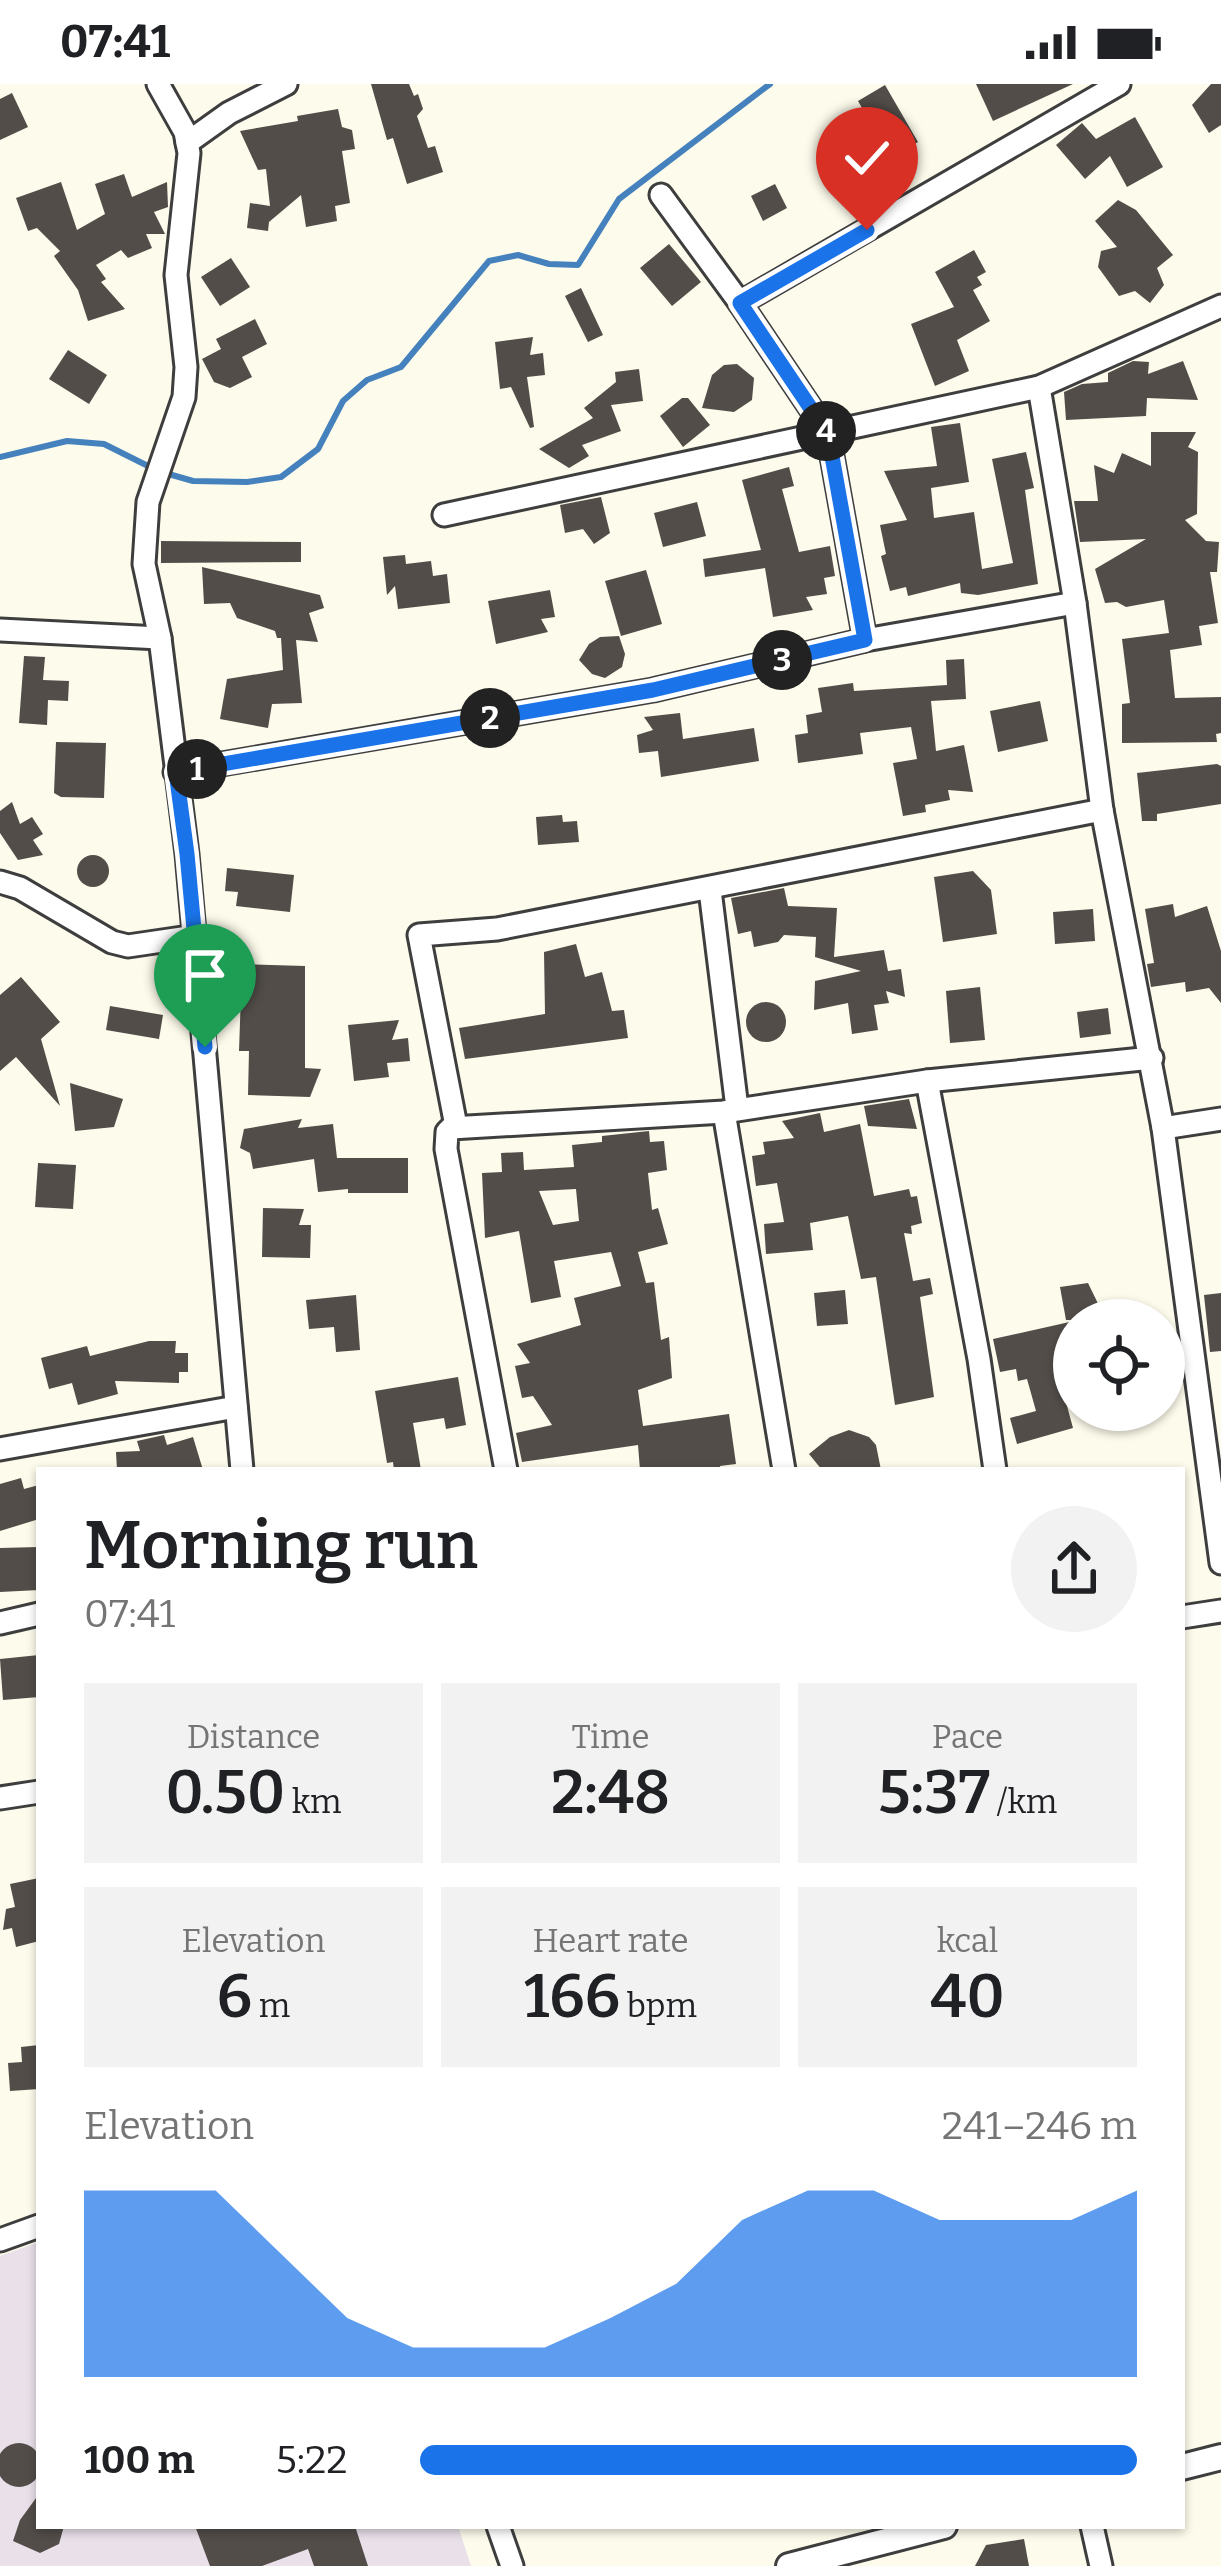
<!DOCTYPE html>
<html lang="en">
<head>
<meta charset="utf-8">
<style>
  body { margin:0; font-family:Bitter,serif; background:#f2f2f2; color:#202124; height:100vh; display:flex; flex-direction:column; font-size:45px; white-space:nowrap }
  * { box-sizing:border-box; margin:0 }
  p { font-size:39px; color:#757577 }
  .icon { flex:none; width:66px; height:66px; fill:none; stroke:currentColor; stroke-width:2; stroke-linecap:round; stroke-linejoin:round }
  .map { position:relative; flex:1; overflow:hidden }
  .panel { position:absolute; left:36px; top:1383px; width:1149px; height:1062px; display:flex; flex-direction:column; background:#fff; border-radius:0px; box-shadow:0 3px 9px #0004 }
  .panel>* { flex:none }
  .fabs { position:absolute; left:1053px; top:1215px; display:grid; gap:24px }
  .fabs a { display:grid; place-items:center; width:132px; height:132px; border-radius:50%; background:#fff; box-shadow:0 3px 9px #0004; font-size:60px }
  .pin { position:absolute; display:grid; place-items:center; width:102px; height:102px; color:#fff; margin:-123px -51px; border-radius:50% 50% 50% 0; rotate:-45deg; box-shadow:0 0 12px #0007 }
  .pin .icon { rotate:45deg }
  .km { position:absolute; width:60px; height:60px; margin:-30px; border-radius:50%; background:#222; color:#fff; font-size:33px; line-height:60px; text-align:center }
  .round { display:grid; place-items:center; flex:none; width:126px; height:126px; border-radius:63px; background:#f2f2f2 }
  .head { display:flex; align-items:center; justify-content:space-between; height:204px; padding:0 48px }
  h1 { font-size:66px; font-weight:600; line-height:90px }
  .metrics { display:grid; grid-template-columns:repeat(3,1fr); gap:18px; height:204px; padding:12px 48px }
  .metrics div { display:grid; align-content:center; border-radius:0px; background:#f2f2f2; text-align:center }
  .metrics b { font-size:60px; font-weight:600 }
  .metrics small { font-size:33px; font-weight:400 }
  .metrics p { font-size:33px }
  .chart { height:336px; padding:24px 48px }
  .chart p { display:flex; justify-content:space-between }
  .chart svg { width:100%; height:216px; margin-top:12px; fill:#1a73e8; opacity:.7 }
  ul { padding:0 48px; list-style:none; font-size:39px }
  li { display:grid; grid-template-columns:192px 144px 1fr; align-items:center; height:90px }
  li i { height:30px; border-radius:15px; background:#1a73e8 }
  .status { display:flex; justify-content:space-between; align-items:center; height:84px; padding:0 60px; background:#fff; direction:ltr }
  .status svg { height:33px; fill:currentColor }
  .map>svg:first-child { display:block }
  .industrial { fill:#e9e0e9 }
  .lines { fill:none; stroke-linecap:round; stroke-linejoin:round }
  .stream { stroke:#4582bd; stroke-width:6 }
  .building { fill:#524d49; fill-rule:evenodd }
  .minor-casing { stroke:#3e3e3e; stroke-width:27 }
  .tertiary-casing { stroke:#3e3e3e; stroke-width:30 }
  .minor { stroke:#fff; stroke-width:21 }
  .tertiary { stroke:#fff; stroke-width:24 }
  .route-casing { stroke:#fff; stroke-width:24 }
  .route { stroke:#1a73e8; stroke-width:15 }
</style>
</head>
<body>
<div class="status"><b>07:41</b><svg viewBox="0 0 49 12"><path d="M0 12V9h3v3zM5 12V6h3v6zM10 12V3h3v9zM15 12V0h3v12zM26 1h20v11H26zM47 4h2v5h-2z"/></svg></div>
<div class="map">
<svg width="1221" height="2482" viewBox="0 0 1221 2482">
  <rect width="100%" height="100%" fill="#fdfbeb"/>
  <path class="industrial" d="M 39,2158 L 39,2442 L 458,2442 L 471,2482 L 0,2482 L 0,2172 Z"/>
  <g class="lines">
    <path class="stream" d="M 0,373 L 67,357 L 104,360 L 158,387 L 193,397 L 247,398 L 281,393 L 318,365 L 343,317 L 367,296 L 401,283 L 489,177 L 518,171 L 549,180 L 578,181 L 619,115 L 770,0"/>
  </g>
  <g class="building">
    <path d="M 371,0 L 409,0 L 414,12 L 418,10 L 423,25 L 417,32 L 428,64 L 435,62 L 443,88 L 407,100 L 393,54 L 387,56 Z"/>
    <path d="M 976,0 L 1073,0 L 993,37 Z"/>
    <path d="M 1211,0 L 1221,0 L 1221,41 L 1209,49 L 1192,21 Z"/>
    <path d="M 885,1 L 918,58 L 895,72 L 881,48 L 858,61 L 846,40 L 865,29 L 858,17 Z"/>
    <path d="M 12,9 L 28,43 L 0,56 L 0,15 Z"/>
    <path d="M 338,25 L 342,43 L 352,46 L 355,65 L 342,67 L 350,119 L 335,122 L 337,137 L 306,143 L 301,111 L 269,138 L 268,147 L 247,144 L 250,119 L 270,122 L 266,85 L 258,86 L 240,47 L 298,37 L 297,32 Z"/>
    <path d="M 1135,33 L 1163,83 L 1127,103 L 1110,72 L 1085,95 L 1056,61 L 1082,39 L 1096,55 Z"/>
    <path d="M 124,90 L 132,113 L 167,98 L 168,123 L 154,128 L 165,150 L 146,150 L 152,164 L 128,174 L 121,166 L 96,181 L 106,195 L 101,198 L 125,225 L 88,237 L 78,206 L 54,172 L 60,167 L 37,144 L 28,147 L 16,114 L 61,98 L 77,146 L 105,130 L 95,100 Z"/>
    <path d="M 775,100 L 787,124 L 763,137 L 751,112 Z"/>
    <path d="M 1118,116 L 1136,126 L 1173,171 L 1157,184 L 1164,201 L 1150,219 L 1135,207 L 1119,212 L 1098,183 L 1101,167 L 1117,163 L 1095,137 Z"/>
    <path d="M 669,160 L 701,198 L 672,222 L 640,184 Z"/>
    <path d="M 974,166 L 986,188 L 977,193 L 982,201 L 973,206 L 990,237 L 957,256 L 969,287 L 935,302 L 911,240 L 954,223 L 935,188 Z"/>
    <path d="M 231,174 L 250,203 L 220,222 L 201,193 Z"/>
    <path d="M 581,204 L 603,251 L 588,258 L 565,212 Z"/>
    <path d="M 255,235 L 267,260 L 242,273 L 252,293 L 230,304 L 214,298 L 202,275 L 221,265 L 216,255 Z"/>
    <path d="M 533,253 L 530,271 L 543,269 L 545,291 L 527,293 L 534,343 L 530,344 L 511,303 L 500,305 L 495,258 Z"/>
    <path d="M 68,266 L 107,291 L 89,320 L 49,295 Z"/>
    <path d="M 1133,277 L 1149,278 L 1148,290 L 1183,277 L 1198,316 L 1147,314 L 1146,332 L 1066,336 L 1064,308 L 1082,300 L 1108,298 L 1108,289 Z"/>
    <path d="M 737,280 L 754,294 L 752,316 L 734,328 L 702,324 L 712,291 L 724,281 Z"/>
    <path d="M 639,285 L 643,317 L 611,321 L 621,347 L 582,361 L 589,372 L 569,384 L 539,365 L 593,334 L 584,324 L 616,298 L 615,288 Z"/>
    <path d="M 682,314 L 688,314 L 710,341 L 683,363 L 660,332 Z"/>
    <path d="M 960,339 L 969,398 L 931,404 L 934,434 L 974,428 L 982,485 L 1013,479 L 992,375 L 1026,368 L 1034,404 L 1025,406 L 1038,500 L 978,511 L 961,509 L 960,499 L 908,512 L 906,503 L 890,507 L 881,472 L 886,470 L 880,441 L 907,436 L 884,387 L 937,382 L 931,343 Z"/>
    <path d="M 1151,348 L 1196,348 L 1188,363 L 1198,368 L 1197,430 L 1185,436 L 1206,457 L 1219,458 L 1217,488 L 1210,488 L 1218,539 L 1199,542 L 1202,561 L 1170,566 L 1175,614 L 1221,613 L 1221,649 L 1216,650 L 1217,658 L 1122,659 L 1122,620 L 1130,619 L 1122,555 L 1169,549 L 1164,516 L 1126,523 L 1117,518 L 1105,519 L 1095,485 L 1146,455 L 1080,458 L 1074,417 L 1098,417 L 1094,381 L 1114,389 L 1122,369 L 1151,382 Z"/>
    <path d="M 789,383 L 794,402 L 782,405 L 799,468 L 830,462 L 835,492 L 824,494 L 827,510 L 806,513 L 813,526 L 773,533 L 765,484 L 705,493 L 703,475 L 761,466 L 742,396 Z"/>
    <path d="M 601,413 L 610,449 L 594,460 L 583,445 L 565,449 L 560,421 Z"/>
    <path d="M 697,418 L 706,452 L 663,463 L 654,429 Z"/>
    <path d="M 161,457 L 301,458 L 301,478 L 161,479 Z"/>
    <path d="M 405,471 L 406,480 L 431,477 L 433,492 L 447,490 L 450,519 L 398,525 L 395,502 L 387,511 L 383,473 Z"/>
    <path d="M 202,483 L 320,511 L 324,524 L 309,529 L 318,558 L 296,556 L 302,619 L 272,620 L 268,644 L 220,635 L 227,595 L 283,586 L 281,554 L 277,554 L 275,547 L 237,534 L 230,519 L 204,520 Z"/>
    <path d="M 646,486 L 662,540 L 621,552 L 605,497 Z"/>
    <path d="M 550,506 L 555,533 L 541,535 L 548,548 L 496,560 L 488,517 Z"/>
    <path d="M 619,552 L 625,570 L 622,583 L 605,594 L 592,590 L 579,576 L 589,560 L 600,553 Z"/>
    <path d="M 24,572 L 45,573 L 43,596 L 69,597 L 68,617 L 48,616 L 47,641 L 19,639 Z"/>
    <path d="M 964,575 L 966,615 L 931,617 L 936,667 L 964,661 L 973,708 L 948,706 L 950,716 L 925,721 L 926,728 L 903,732 L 893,679 L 917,675 L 911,643 L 860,649 L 863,670 L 798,679 L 795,651 L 808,649 L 806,631 L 822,628 L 818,604 L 853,599 L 854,607 L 947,601 L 946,576 Z"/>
    <path d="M 1040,617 L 1048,657 L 998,668 L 990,627 Z"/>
    <path d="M 680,629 L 683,655 L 754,644 L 759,677 L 661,693 L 658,667 L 639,669 L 637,651 L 653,646 L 644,633 Z"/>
    <path d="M 56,658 L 106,659 L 104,714 L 61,713 L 54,709 Z"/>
    <path d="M 1217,680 L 1221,682 L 1221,720 L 1157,730 L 1157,737 L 1142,737 L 1137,689 Z"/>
    <path d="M 12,718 L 20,740 L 32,733 L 43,750 L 33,756 L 43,771 L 18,776 L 0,749 L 0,727 Z"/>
    <path d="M 562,731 L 563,738 L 577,737 L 579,758 L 538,761 L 536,733 Z"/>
    <circle cx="93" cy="787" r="16"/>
    <path d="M 227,784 L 294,791 L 290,828 L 236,822 L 238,808 L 225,807 Z"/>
    <path d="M 973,787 L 991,806 L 997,850 L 943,858 L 934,793 Z"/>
    <path d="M 784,804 L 788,822 L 837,824 L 834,873 L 884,866 L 888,887 L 901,885 L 905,913 L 886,907 L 889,919 L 874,921 L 878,946 L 852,950 L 848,919 L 814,926 L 815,897 L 861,887 L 815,873 L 816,853 L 784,851 L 778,858 L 754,863 L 751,847 L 738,850 L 731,814 Z"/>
    <path d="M 1173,820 L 1175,833 L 1207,822 L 1221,867 L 1221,919 L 1209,904 L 1186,908 L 1185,898 L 1151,903 L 1147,880 L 1154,879 L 1145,825 Z"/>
    <path d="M 1093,825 L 1095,857 L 1055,860 L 1053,828 Z"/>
    <path d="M 576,860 L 585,893 L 602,888 L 612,927 L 624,926 L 628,954 L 465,975 L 459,944 L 545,930 L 544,868 Z"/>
    <path d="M 242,880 L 305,882 L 305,984 L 321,985 L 310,1013 L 248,1011 L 249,967 L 239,967 Z"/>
    <path d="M 21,893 L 60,938 L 41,955 L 60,1022 L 16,973 L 0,987 L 0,911 Z"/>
    <path d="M 980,903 L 985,956 L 950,959 L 946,907 Z"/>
    <circle cx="766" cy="938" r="20"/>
    <path d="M 110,922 L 163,931 L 159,955 L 106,946 Z"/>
    <path d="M 1108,924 L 1111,950 L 1080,954 L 1077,928 Z"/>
    <path d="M 399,936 L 392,956 L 408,954 L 410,977 L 387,979 L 389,993 L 354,997 L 348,941 Z"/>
    <path d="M 70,999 L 123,1015 L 114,1043 L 75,1047 Z"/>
    <path d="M 909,1015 L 917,1045 L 868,1042 L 864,1022 Z"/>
    <path d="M 820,1029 L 824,1048 L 860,1040 L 874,1112 L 909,1105 L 911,1113 L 917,1112 L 922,1139 L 911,1142 L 912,1150 L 904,1149 L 913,1197 L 930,1194 L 933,1210 L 920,1213 L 934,1313 L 895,1321 L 876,1193 L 861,1195 L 848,1132 L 810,1139 L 813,1166 L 766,1170 L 764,1140 L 784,1138 L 777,1099 L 756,1102 L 752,1072 L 765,1070 L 763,1058 L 794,1054 L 782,1037 Z"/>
    <path d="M 302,1035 L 298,1044 L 333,1040 L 337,1074 L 408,1074 L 408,1109 L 348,1109 L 348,1105 L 318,1108 L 314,1075 L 253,1085 L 250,1069 L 240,1064 L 244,1045 Z"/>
    <path d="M 649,1047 L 650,1058 L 664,1057 L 667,1086 L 648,1089 L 652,1126 L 658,1124 L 668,1160 L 638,1168 L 646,1199 L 654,1198 L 661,1256 L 669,1253 L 672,1294 L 638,1306 L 643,1342 L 729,1330 L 736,1380 L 720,1382 L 721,1386 L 640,1386 L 638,1361 L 522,1378 L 516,1349 L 552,1341 L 533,1312 L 522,1314 L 515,1282 L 530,1279 L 517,1260 L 581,1241 L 574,1214 L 621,1202 L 611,1168 L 554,1177 L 561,1213 L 531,1219 L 519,1147 L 485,1154 L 482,1089 L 502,1088 L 501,1069 L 523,1068 L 524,1086 L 574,1083 L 572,1061 L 602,1058 L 602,1052 ZM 576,1105 L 579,1137 L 553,1141 L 539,1107 Z"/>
    <path d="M 38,1079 L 76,1081 L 73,1125 L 35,1123 Z"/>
    <path d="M 263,1124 L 304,1125 L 299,1141 L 311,1141 L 310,1174 L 262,1173 Z"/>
    <path d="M 1088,1199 L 1106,1236 L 1066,1236 L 1060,1203 Z"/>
    <path d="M 845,1206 L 848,1240 L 817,1242 L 814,1209 Z"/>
    <path d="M 1221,1209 L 1221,1267 L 1210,1268 L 1204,1211 Z"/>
    <path d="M 356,1211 L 360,1266 L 336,1268 L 334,1243 L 309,1245 L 306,1216 Z"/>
    <path d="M 1074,1237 L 1074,1282 L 1057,1285 L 1073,1344 L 1017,1360 L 1010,1334 L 1036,1327 L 1027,1295 L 1018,1297 L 1016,1285 L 1000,1288 L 993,1255 Z"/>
    <path d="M 149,1257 L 176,1257 L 175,1269 L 188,1269 L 188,1288 L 179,1288 L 179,1299 L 115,1297 L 118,1310 L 78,1321 L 72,1299 L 49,1305 L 41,1274 L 87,1262 L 90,1272 Z"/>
    <path d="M 458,1293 L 466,1341 L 446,1345 L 444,1334 L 413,1339 L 421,1386 L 394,1386 L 393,1378 L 387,1379 L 375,1307 Z"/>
    <path d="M 849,1346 L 869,1353 L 876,1361 L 881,1386 L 822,1386 L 809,1370 L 830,1353 Z"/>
    <path d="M 164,1351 L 167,1361 L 193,1353 L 203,1386 L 117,1386 L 116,1368 L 140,1367 L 137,1357 Z"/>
    <path d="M 21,1394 L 24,1405 L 39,1401 L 39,1435 L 0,1447 L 0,1400 Z"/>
    <path d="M 39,1463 L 39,1506 L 0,1508 L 0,1464 Z"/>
    <path d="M 39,1571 L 39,1613 L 3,1616 L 0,1575 Z"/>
    <path d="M 39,1794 L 39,1857 L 16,1863 L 12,1844 L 3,1846 L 6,1825 L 15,1823 L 10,1800 Z"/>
    <path d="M 39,1961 L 39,2005 L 10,2007 L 8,1979 L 22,1978 L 21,1963 Z"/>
    <circle cx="19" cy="2381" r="22"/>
    <path d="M 39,2410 L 39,2442 L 64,2442 L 59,2460 L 40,2469 L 13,2457 L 20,2436 Z"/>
    <path d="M 195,2442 L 355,2442 L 368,2482 L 314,2482 L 308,2465 L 262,2482 L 210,2482 Z"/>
    <path d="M 1024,2455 L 1029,2482 L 975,2482 L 986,2461 Z"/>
  </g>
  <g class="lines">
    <g class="minor-casing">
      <g id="minor">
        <path d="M 158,0 L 185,48 L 189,69 L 176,191 L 186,283 L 184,313 L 148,418 L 144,480 L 160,554 L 187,770 L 242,1386"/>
        <path d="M 187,59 L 229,29 L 286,0"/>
        <path d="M 661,111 L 740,219 L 828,350 L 865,556"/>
        <path d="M 740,219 L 1119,0"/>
        <path d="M 1039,303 L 1075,519 L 1102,726 L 1163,1044 L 1221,1479"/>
        <path d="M 444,431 L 1039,303 L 1221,222"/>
        <path d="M 0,546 L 160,554"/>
        <path d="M 175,688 L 653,606 L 865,556 L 1075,519"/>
        <path d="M 0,798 L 20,804 L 112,858 L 128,862 L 196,852"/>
        <path d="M 710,806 L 737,1024"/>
        <path d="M 927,997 L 979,1275 L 995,1386"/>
        <path d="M 724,1028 L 784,1386"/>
        <path d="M 456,1042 L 419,851 L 497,845 L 1102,726"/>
        <path d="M 1163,1044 L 1221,1035"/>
        <path d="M 0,1365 L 236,1323"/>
        <path d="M 506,1386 L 446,1065 L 447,1048 L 451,1044 L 724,1028 L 927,997 L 1152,974"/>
        <path d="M 1182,1533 L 1221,1527"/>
        <path d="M 0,1539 L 39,1530"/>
        <path d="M 0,1714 L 39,1708"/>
        <path d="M 0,2156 L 39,2142"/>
        <path d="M 498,2442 L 512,2482"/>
        <path d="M 1092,2442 L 1101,2482"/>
      </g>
    </g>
    <g class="tertiary-casing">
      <g id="tertiary">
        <path d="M 1182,2383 L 1221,2373"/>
        <path d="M 789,2482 L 944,2442"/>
      </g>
    </g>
    <use href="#minor" class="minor"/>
    <use href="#tertiary" class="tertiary"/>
  </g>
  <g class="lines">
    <g class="route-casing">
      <path id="route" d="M 205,963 L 187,770 L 176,688 L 653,606 L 865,556 L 828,350 L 740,219 L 867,146"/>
    </g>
    <use href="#route" class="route"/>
  </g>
</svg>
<div class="fabs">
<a><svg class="icon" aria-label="locate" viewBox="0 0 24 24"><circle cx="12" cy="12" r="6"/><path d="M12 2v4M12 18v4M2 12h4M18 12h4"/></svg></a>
</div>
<div class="pin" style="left:205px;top:963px;background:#1e9e55"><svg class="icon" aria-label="arrive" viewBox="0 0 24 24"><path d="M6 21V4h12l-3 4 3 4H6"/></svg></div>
<div class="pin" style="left:867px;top:146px;background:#d93025"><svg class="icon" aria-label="check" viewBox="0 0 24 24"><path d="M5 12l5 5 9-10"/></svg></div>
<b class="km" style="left:197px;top:685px">1</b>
<b class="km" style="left:490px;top:634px">2</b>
<b class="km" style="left:782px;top:576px">3</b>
<b class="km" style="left:826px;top:347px">4</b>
<section class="panel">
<div class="head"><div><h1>Morning run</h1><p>07:41</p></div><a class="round"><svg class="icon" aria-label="share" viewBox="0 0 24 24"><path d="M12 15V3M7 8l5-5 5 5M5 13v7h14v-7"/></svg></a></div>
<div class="metrics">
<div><p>Distance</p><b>0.50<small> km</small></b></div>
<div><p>Time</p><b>2:48</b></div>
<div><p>Pace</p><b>5:37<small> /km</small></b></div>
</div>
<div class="metrics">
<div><p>Elevation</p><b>6<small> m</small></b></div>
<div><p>Heart rate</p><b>166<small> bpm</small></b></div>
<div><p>kcal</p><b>40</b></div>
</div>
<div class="chart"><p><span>Elevation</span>241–246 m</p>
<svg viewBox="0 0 160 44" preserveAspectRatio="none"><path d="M0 44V6L10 6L20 6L30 19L40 32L50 38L60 38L70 38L80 32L90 25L100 12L110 6L120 6L130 12L140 12L150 12L160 6V44z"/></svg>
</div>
<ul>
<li><b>100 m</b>5:22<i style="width:100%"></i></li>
</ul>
</section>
</div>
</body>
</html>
